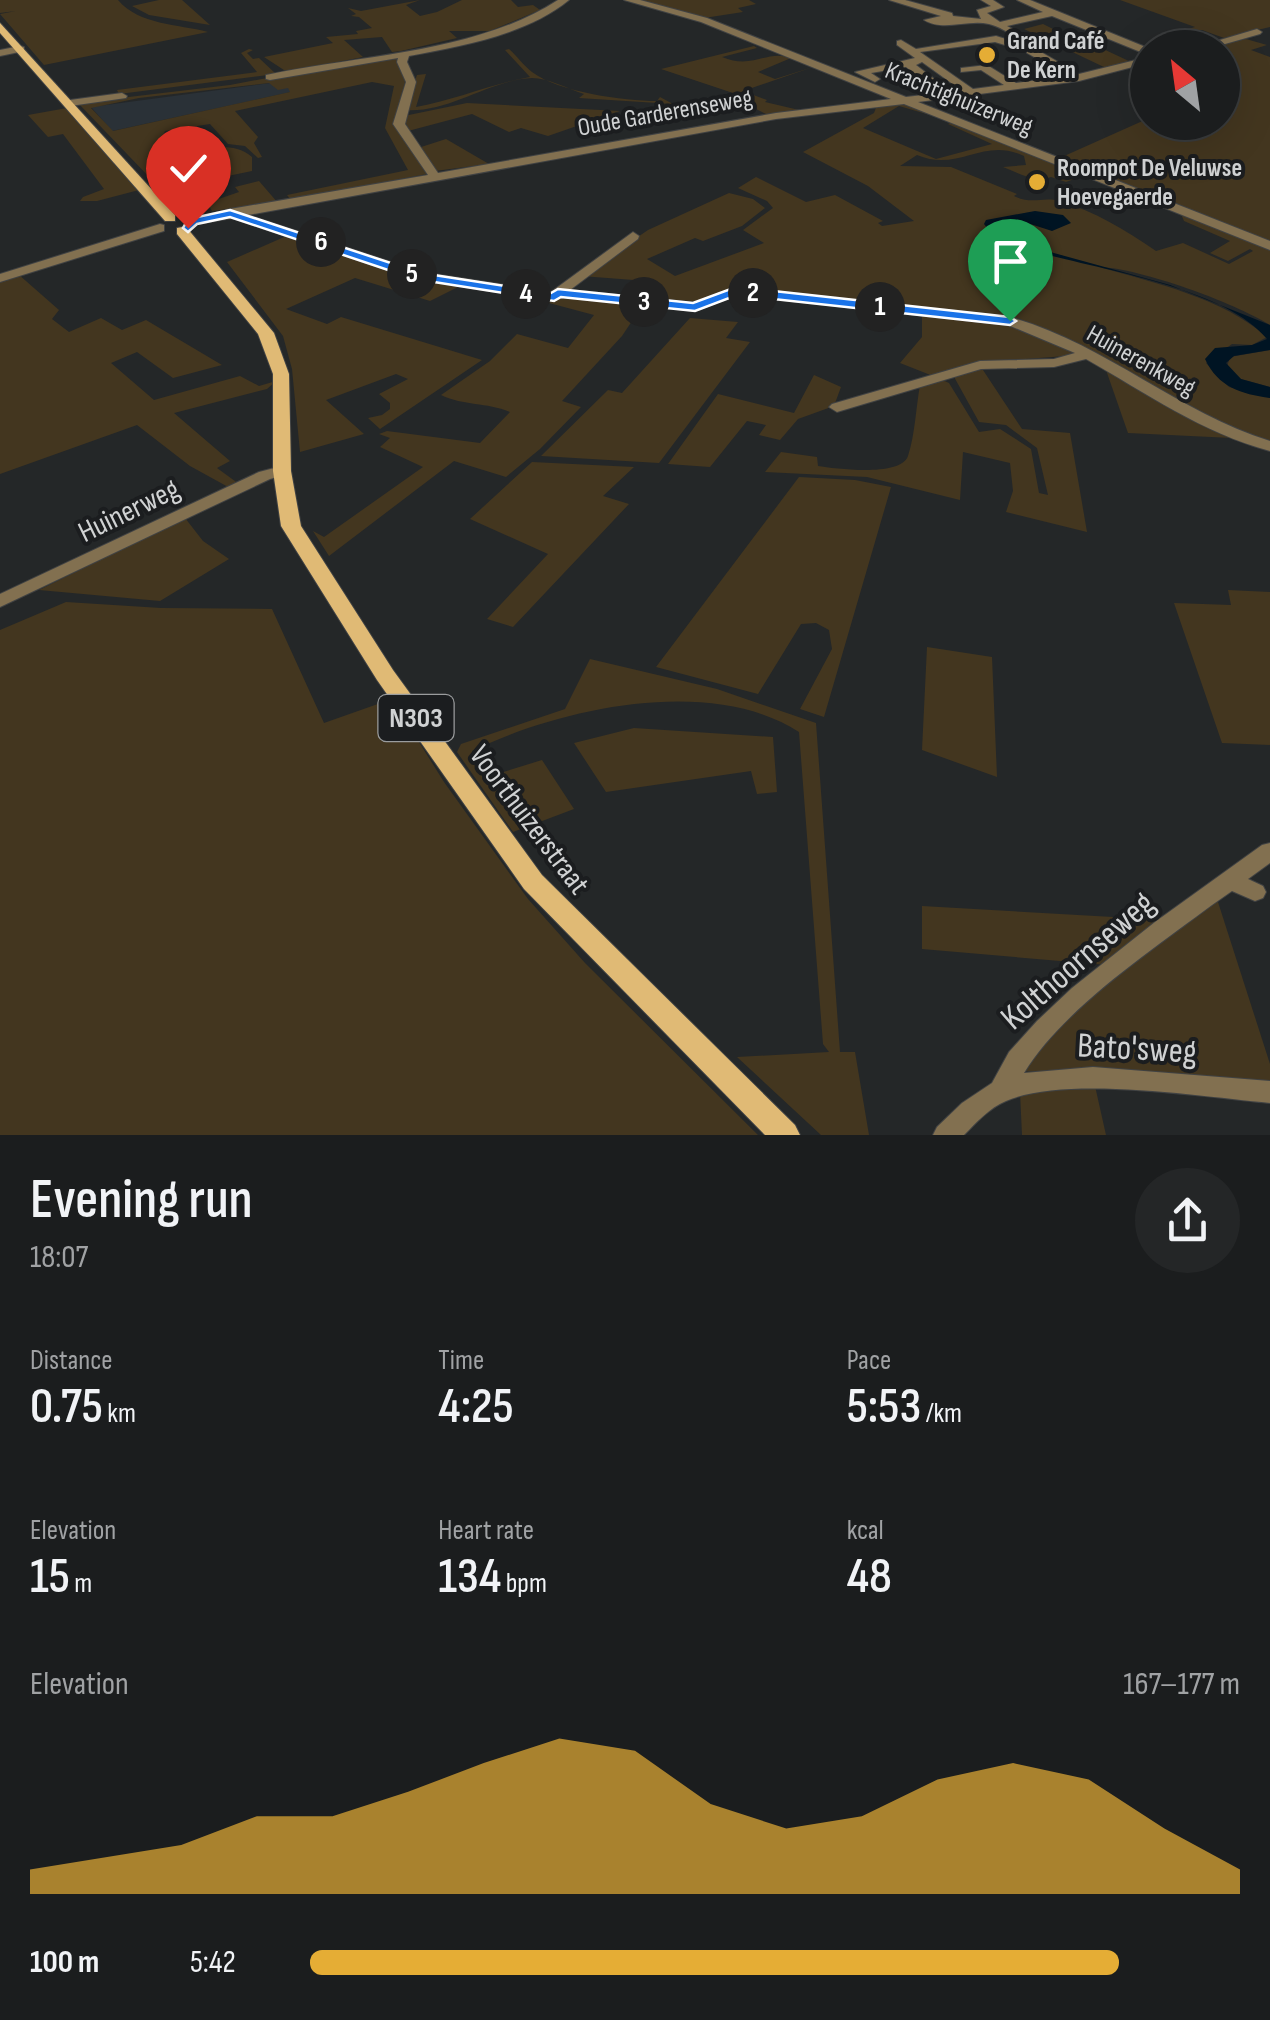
<!DOCTYPE html>
<html lang="en">
<head>
<meta charset="utf-8">
<style>
  body { margin:0; font-family:"Sofia Sans Condensed",sans-serif; background:#242627; color:#f1f3f6; height:100vh; display:flex; flex-direction:column; font-size:38px; white-space:nowrap }
  * { box-sizing:border-box; margin:0 }
  p { font-size:32px; color:#a0a2a4 }
  .icon { flex:none; width:55px; height:55px; fill:none; stroke:currentColor; stroke-width:2; stroke-linecap:round; stroke-linejoin:round }
  .map { position:relative; height:1135px; overflow:hidden }
  .panel { display:flex; flex-direction:column; background:#1b1d1e; flex:1 }
  .panel>* { flex:none }
  .needle { width:65px; rotate:331deg }
  .buttons { position:absolute; left:1130px; top:30px; display:grid; gap:20px }
  .buttons a { display:grid; place-items:center; width:110px; height:110px; border-radius:50%; background:#1b1d1e; box-shadow:0 10px 40px #0002,0 0 0 2px #393b3c; font-size:50px }
  .pin { position:absolute; display:grid; place-items:center; width:85px; height:85px; color:#fff; margin:-102px -42px; border-radius:50% 50% 50% 0; rotate:-45deg; box-shadow:0 0 10px #0007 }
  .pin .icon { rotate:45deg }
  .km { position:absolute; width:50px; height:50px; margin:-25px; border-radius:50%; background:#222; color:#fff; font-size:28px; line-height:50px; text-align:center }
  .round { display:grid; place-items:center; flex:none; width:105px; height:105px; border-radius:52px; background:#242627 }
  .head { display:flex; align-items:center; justify-content:space-between; height:170px; padding:0 30px }
  h1 { font-size:55px; font-weight:600; line-height:75px }
  .figures { display:grid; grid-template-columns:repeat(3,1fr); gap:15px; height:170px; padding:10px 30px }
  .figures div { display:grid; align-content:center }
  .figures b { font-size:50px; font-weight:600 }
  .figures small { font-size:28px; font-weight:400 }
  .figures p { font-size:28px }
  .chart { height:280px; padding:20px 30px }
  .chart p { display:flex; justify-content:space-between }
  .chart svg { width:100%; height:180px; margin-top:10px; fill:#e5ad35; opacity:.7 }
  ul { padding:0 30px; list-style:none; font-size:32px }
  li { display:grid; grid-template-columns:160px 120px 1fr; align-items:center; height:75px }
  li i { height:25px; border-radius:12px; background:#e5ad35 }
  .map>svg:first-child { display:block }
  .built { fill:#2a3137 }
  .green { fill:#43361f; fill-rule:evenodd }
  .water { fill:#001423 }
  .lines { fill:none; stroke-linecap:round; stroke-linejoin:round }
  .minor-casing { stroke:#404243; stroke-width:2 }
  .major-casing { stroke:#404243; stroke-width:2 }
  .minor { fill:#827050; fill-rule:evenodd }
  .major { fill:#e0ba75; fill-rule:evenodd }
  .route { fill:#1a73e8; stroke:#fff; stroke-width:2.5 }
  .poi-dot { fill:#e5ad35; stroke:#1b1d1f; stroke-width:4 }
  .labels { text-anchor:middle; dominant-baseline:central; stroke-width:8; stroke-linejoin:round; paint-order:stroke }
  .far-poi-label { font-size:25px; font-weight:bold; fill:#d0d2d3; stroke:#1b1d1f; text-anchor:start }
  .far-street-label { font-size:25px; fill:#d0d2d3; stroke:#1b1d1f }
  .shield { fill:#1b1d1f; stroke:#9a9c9d; stroke-width:2.5 }
  .shield-label { font-size:28px; font-weight:bold; fill:#d0d2d3 }
  .street-label { font-size:30px; fill:#d0d2d3; stroke:#1b1d1f }
  .near-street-label { font-size:35px; fill:#d0d2d3; stroke:#1b1d1f }
</style>
</head>
<body>
<div class="map">
<svg width="1270" height="1135" viewBox="0 0 1270 1135">
  <rect width="100%" height="100%" fill="#242728"/>
  <path class="built" d="M 270,83 L 288,87 L 291,92 L 112,131 L 91,107 Z"/>
  <g class="green">
    <path d="M 0,0 L 118,0 C 139,25 178,24 208,32 L 44,65 L 0,14 L 16,11 L 0,13 Z"/>
    <path d="M 159,0 L 182,0 L 210,25 L 149,15 L 132,6 Z"/>
    <path d="M 420,0 L 406,5 L 420,16 L 437,12 L 410,25 L 462,0 L 511,0 L 518,7 L 533,5 L 540,10 L 490,31 L 449,31 L 457,38 L 401,51 L 392,52 L 382,37 L 344,40 L 363,57 L 287,72 L 264,57 L 333,43 L 326,37 L 358,34 L 356,31 L 372,28 L 359,17 L 351,16 L 356,14 L 348,8 L 361,11 Z"/>
    <path d="M 637,0 L 749,0 L 756,4 L 738,8 L 743,12 L 704,18 Z"/>
    <path d="M 1120,0 L 1270,0 L 1270,27 L 1224,38 L 1202,30 L 1181,31 L 1195,27 Z"/>
    <path d="M 1043,24 L 1077,41 L 1084,40 L 1131,62 L 1106,68 L 1024,29 Z"/>
    <path d="M 1246,39 L 1267,45 L 1251,50 L 1270,57 L 1270,244 L 1053,161 L 1147,119 L 1148,122 L 1222,122 L 1222,48 L 1211,47 Z"/>
    <path d="M 754,46 L 757,48 L 722,57 C 753,70 767,49 791,58 L 758,72 L 775,79 L 813,67 L 743,91 L 767,100 L 765,102 L 799,110 L 768,115 L 750,106 L 734,108 L 721,97 L 733,93 L 661,69 Z"/>
    <path d="M 249,49 L 253,50 L 247,53 L 253,59 L 259,58 L 276,74 L 119,94 L 117,90 L 257,72 L 241,53 Z"/>
    <path d="M 509,49 C 517,56 524,66 532,72 C 558,92 624,101 657,101 L 660,97 L 673,104 L 579,98 L 584,94 C 569,89 548,78 532,78 C 488,80 450,113 405,110 L 417,75 L 426,74 L 416,107 C 456,100 490,84 530,77 L 505,50 Z"/>
    <path d="M 384,56 L 396,57 L 405,82 L 394,125 L 427,174 L 291,200 L 287,195 L 408,170 L 385,128 L 394,86 L 372,82 L 235,111 L 258,137 L 254,143 L 262,157 L 258,158 L 245,146 L 228,144 L 210,124 L 165,131 L 161,140 C 187,161 226,134 252,157 L 252,171 L 194,183 L 196,188 L 186,191 L 177,179 L 158,183 L 152,180 L 78,103 L 230,85 ZM 269,83 L 278,90 L 288,88 L 290,92 L 113,131 L 91,108 L 139,98 Z"/>
    <path d="M 904,102 L 947,120 L 899,106 L 863,128 L 936,159 L 992,144 L 948,124 L 952,122 L 1077,174 L 1077,178 L 1066,182 L 1051,177 C 1036,183 1018,173 1003,167 L 1026,165 L 1024,156 C 983,136 959,173 917,155 L 900,166 L 951,167 L 1017,194 L 1014,196 C 1033,205 1043,196 1059,201 C 1096,212 1124,229 1156,251 L 1183,243 L 1229,264 L 1253,251 L 1250,249 L 1228,261 L 1210,253 L 1230,241 L 1184,221 L 1181,214 L 1270,248 L 1270,325 C 1233,302 1142,269 1100,267 C 1157,284 1221,297 1267,337 L 1252,345 L 1232,344 L 1206,363 L 1229,387 L 1270,398 L 1270,443 L 1242,434 L 1020,319 L 732,287 L 705,302 L 633,297 L 647,281 L 581,276 L 648,230 L 729,193 L 753,199 L 765,208 L 742,226 L 703,241 L 695,238 L 647,259 L 675,276 L 764,243 L 743,230 L 773,208 L 767,201 L 738,188 L 756,177 L 806,202 L 835,195 L 883,221 L 878,223 L 882,226 L 914,221 L 868,186 L 803,152 L 874,113 L 877,105 Z"/>
    <path d="M 467,103 L 620,111 L 548,136 L 521,128 L 509,132 L 472,114 L 408,131 L 404,116 Z"/>
    <path d="M 67,108 L 139,190 L 97,201 L 80,201 L 83,197 L 104,189 L 63,134 L 48,137 L 28,115 Z"/>
    <path d="M 446,139 L 489,164 L 435,171 L 418,148 Z"/>
    <path d="M 259,181 L 278,203 L 212,211 L 207,203 L 239,192 L 235,187 Z"/>
    <path d="M 291,234 L 462,285 L 430,301 L 355,278 L 286,309 L 327,324 L 341,317 L 482,360 L 380,429 L 368,418 L 382,415 L 390,409 L 390,403 L 379,394 L 408,379 L 396,374 L 326,400 L 364,434 L 300,452 L 292,369 L 283,336 L 227,262 Z"/>
    <path d="M 18,274 L 59,310 L 52,319 L 69,332 L 101,318 L 122,330 L 146,320 L 222,365 L 173,378 L 137,352 L 111,363 L 154,400 L 240,376 L 259,386 L 276,381 L 267,389 L 174,413 L 230,461 L 217,468 L 239,484 L 230,488 L 190,466 L 137,425 L 0,474 L 0,280 Z"/>
    <path d="M 559,294 L 644,303 L 622,336 L 562,401 L 581,407 L 540,449 L 506,477 L 454,461 L 329,556 L 313,531 L 324,537 L 423,467 L 380,447 L 390,438 L 379,434 L 387,431 L 480,443 L 510,412 C 486,402 464,406 441,395 L 490,361 L 517,334 L 568,348 L 594,315 L 549,303 Z"/>
    <path d="M 922,313 L 1018,324 L 1079,355 L 987,362 L 933,376 L 900,363 L 922,337 Z"/>
    <path d="M 690,318 L 738,322 L 726,338 L 750,342 L 659,463 L 541,456 L 608,390 L 622,393 Z"/>
    <path d="M 1270,350 L 1270,387 L 1241,379 L 1227,367 L 1230,357 Z"/>
    <path d="M 981,367 L 1022,429 L 1070,433 L 1087,532 L 1006,512 L 1013,491 L 1010,463 L 963,452 L 960,500 L 867,477 L 765,472 L 781,452 L 817,457 L 818,466 C 837,469 901,477 908,456 C 915,435 916,407 920,385 L 940,379 L 949,383 L 979,432 L 1000,429 L 1031,449 L 1039,493 L 1048,495 L 1037,448 L 1006,425 L 979,422 L 953,375 Z"/>
    <path d="M 1106,370 L 1232,438 L 1128,433 Z"/>
    <path d="M 814,375 L 841,387 L 834,406 L 798,419 L 780,440 L 759,435 L 766,425 L 747,421 L 710,467 L 668,464 L 718,394 L 794,413 Z"/>
    <path d="M 532,462 L 634,467 L 603,496 L 629,504 L 513,627 L 487,619 L 548,554 L 470,519 Z"/>
    <path d="M 799,477 L 855,480 L 891,487 L 824,717 L 800,709 L 832,649 L 829,630 L 816,623 L 801,624 L 758,694 L 656,667 Z"/>
    <path d="M 185,518 L 203,541 L 229,559 L 160,601 L 39,590 Z"/>
    <path d="M 1228,590 L 1270,592 L 1270,745 L 1222,743 L 1174,603 L 1231,605 Z"/>
    <path d="M 66,602 L 161,608 L 272,609 L 324,723 L 392,699 L 444,782 L 528,899 L 585,963 L 758,1135 L 0,1135 L 0,630 Z"/>
    <path d="M 927,647 L 992,657 L 997,777 L 922,750 Z"/>
    <path d="M 590,659 L 717,689 L 816,723 L 840,1052 L 855,1052 L 869,1135 L 821,1135 L 737,1057 L 829,1052 L 823,1044 L 799,732 C 711,675 561,708 472,751 L 487,777 L 542,760 L 574,809 L 513,832 L 457,752 L 461,744 L 565,709 Z"/>
    <path d="M 634,728 L 773,737 L 777,792 L 757,794 L 751,771 L 606,792 L 574,743 Z"/>
    <path d="M 1217,899 L 1270,1064 L 1270,1084 L 1021,1071 L 1084,1002 Z"/>
    <path d="M 922,906 L 1166,920 L 1107,965 L 922,949 Z"/>
    <path d="M 1095,1086 L 1106,1135 L 1022,1135 L 1020,1092 Z"/>
  </g>
  <path class="water" d="M 1035,211 L 1063,215 L 1071,223 L 1052,231 L 1021,221 L 1005,230 L 1043,250 L 1170,285 L 1270,325 L 1270,350 L 1234,356 L 1226,363 L 1241,379 L 1270,387 L 1270,398 C 1241,394 1218,387 1205,359 L 1215,348 L 1252,345 L 1267,339 C 1220,282 1079,268 1010,244 L 993,235 L 984,224 L 986,220 Z"/>
  <g class="lines">
    <g class="minor-casing">
      <g id="minor">
        <path d="M 558,0 L 569,0 C 526,35 462,46 409,56 L 407,62 L 416,82 L 405,124 L 438,173 L 776,113 L 891,99 L 701,22 L 624,0 L 640,0 L 707,18 L 906,97 L 940,93 L 906,67 L 871,73 L 880,79 L 875,82 L 855,72 L 915,58 L 897,45 L 897,41 L 901,40 L 916,49 L 996,36 L 1025,45 L 1025,49 L 1021,50 L 995,42 L 920,52 L 973,89 L 1004,85 L 981,70 L 961,72 L 961,68 L 987,65 L 1016,83 L 1068,76 L 1027,53 L 1027,49 L 1033,48 C 1020,41 1003,27 989,24 C 967,19 944,32 924,20 L 941,16 L 889,0 L 905,0 L 952,13 L 953,16 L 981,19 L 977,10 L 991,6 L 981,0 L 993,0 L 1004,7 L 987,13 L 1000,22 L 1043,12 L 1017,0 L 1030,0 L 1148,48 L 1148,55 L 1052,16 L 1007,26 L 1047,47 L 1047,51 L 1041,52 L 1079,74 L 1148,57 L 1148,63 L 1079,81 L 918,102 L 1270,241 L 1270,250 L 904,104 L 776,119 L 248,215 L 421,272 L 551,292 L 633,232 L 639,236 L 638,239 L 570,290 L 695,303 L 736,287 L 1010,317 C 1104,343 1177,412 1270,441 L 1270,451 C 1202,433 1146,393 1086,359 L 1054,367 L 981,369 L 837,412 L 829,407 L 832,404 L 980,361 L 1054,359 L 1075,353 L 1008,325 L 736,295 L 695,311 L 561,297 L 554,301 L 414,279 L 232,218 L 192,225 L 186,221 L 230,209 L 428,175 L 393,124 L 406,82 L 397,62 L 398,58 L 270,80 L 266,79 L 266,75 C 360,55 476,53 558,0 ZM 922,62 L 961,90 L 946,92 L 946,88 L 916,65 Z"/>
        <path d="M 1257,29 L 1262,32 L 1260,34 L 1211,48 L 1193,48 Z"/>
        <path d="M 20,46 L 24,47 L 24,51 L 0,56 L 0,50 Z"/>
        <path d="M 122,93 L 127,96 L 126,98 L 70,106 L 65,103 L 70,100 Z"/>
        <path d="M 160,224 L 164,225 L 164,231 L 0,282 L 0,274 Z"/>
        <path d="M 282,466 L 288,468 L 290,471 L 288,474 L 270,479 L 0,607 L 0,594 L 259,472 Z"/>
        <path d="M 1270,843 L 1270,863 L 1248,879 L 1263,886 L 1266,892 L 1263,898 L 1255,901 L 1232,891 L 1212,905 C 1152,950 1063,1009 1024,1073 L 1093,1067 L 1270,1081 L 1270,1103 C 1203,1097 1066,1075 1006,1101 C 989,1108 976,1123 964,1135 L 933,1135 L 937,1127 L 962,1103 L 992,1083 L 1009,1052 L 1037,1021 L 1072,988 L 1155,922 L 1262,845 Z"/>
      </g>
    </g>
    <g class="major-casing">
      <g id="major">
        <path d="M 0,23 L 175,215 L 175,221 L 165,221 L 0,33 Z"/>
        <path d="M 182,227 L 187,228 L 274,333 L 289,374 L 291,471 L 301,526 L 393,670 L 542,875 L 795,1125 L 800,1135 L 765,1135 L 524,889 L 377,680 L 281,526 L 273,471 L 273,374 L 258,334 L 177,234 L 177,228 Z"/>
      </g>
    </g>
    <use href="#minor" class="minor"/>
    <use href="#major" class="major"/>
  </g>
  <path class="route" d="M 230,210 L 421,273 L 551,293 L 558,289 L 693,303 L 736,287 L 1010,317 L 1016,321 L 1010,325 L 737,295 L 695,311 L 561,297 L 554,301 L 415,279 L 230,217 L 197,224 L 188,232 L 183,228 L 188,219 Z"/>
  <g class="poi-dot">
    <circle cx="987" cy="55" r="10"/>
    <circle cx="1037" cy="182" r="10"/>
  </g>
  <g class="labels">
    <g class="far-poi-label">
      <text x="1007" y="41">Grand Café<tspan x="1007" dy="29">De Kern</tspan></text>
      <text x="1057" y="168">Roompot De Veluwse<tspan x="1057" dy="29">Hoevegaerde</tspan></text>
    </g>
    <g class="far-street-label">
      <text transform="translate(959 99) rotate(22)">Krachtighuizerweg</text>
      <text transform="translate(665 113) rotate(-10)">Oude Garderenseweg</text>
      <text transform="translate(1141 361) rotate(29)">Huinerenkweg</text>
    </g>
    <rect class="shield" x="378.5" y="695" width="75" height="46" rx="8"/>
    <g class="shield-label">
      <text x="416" y="718">N303</text>
    </g>
    <g class="street-label">
      <text transform="translate(129 511) rotate(-26)">Huinerweg</text>
      <text transform="translate(529 820) rotate(53)">Voorthuizerstraat</text>
    </g>
    <g class="near-street-label">
      <text transform="translate(1078 961) rotate(-41)">Kolthoornseweg</text>
      <text transform="translate(1137 1049) rotate(3)">Bato'sweg</text>
    </g>
  </g>
</svg>
<div class="buttons">
<a><svg class="needle" viewBox="-14 -14 28 28"><path d="M0-13l5 13h-10z" fill="#e53935"/><path d="M0 13l5-13h-10z" fill="#a0a2a4"/></svg></a>
</div>
<div class="pin" style="left:1010px;top:321px;background:#1e9e55"><svg class="icon" aria-label="arrive" viewBox="0 0 24 24"><path d="M6 21V4h12l-3 4 3 4H6"/></svg></div>
<div class="pin" style="left:188px;top:228px;background:#d93025"><svg class="icon" aria-label="check" viewBox="0 0 24 24"><path d="M5 12l5 5 9-10"/></svg></div>
<b class="km" style="left:880px;top:307px">1</b>
<b class="km" style="left:753px;top:293px">2</b>
<b class="km" style="left:644px;top:302px">3</b>
<b class="km" style="left:526px;top:294px">4</b>
<b class="km" style="left:412px;top:274px">5</b>
<b class="km" style="left:321px;top:242px">6</b>
</div>
<section class="panel">
<div class="head"><div><h1>Evening run</h1><p>18:07</p></div><a class="round"><svg class="icon" aria-label="share" viewBox="0 0 24 24"><path d="M12 15V3M7 8l5-5 5 5M5 13v7h14v-7"/></svg></a></div>
<div class="figures">
<div><p>Distance</p><b>0.75<small> km</small></b></div>
<div><p>Time</p><b>4:25</b></div>
<div><p>Pace</p><b>5:53<small> /km</small></b></div>
</div>
<div class="figures">
<div><p>Elevation</p><b>15<small> m</small></b></div>
<div><p>Heart rate</p><b>134<small> bpm</small></b></div>
<div><p>kcal</p><b>48</b></div>
</div>
<div class="chart"><p><span>Elevation</span>167–177 m</p>
<svg viewBox="0 0 160 44" preserveAspectRatio="none"><path d="M0 44V38L10 35L20 32L30 25L40 25L50 19L60 12L70 6L80 9L90 22L100 28L110 25L120 16L130 12L140 16L150 28L160 38V44z"/></svg>
</div>
<ul>
<li><b>100 m</b>5:42<i style="width:87%"></i></li>
</ul>
</section>
</body>
</html>
